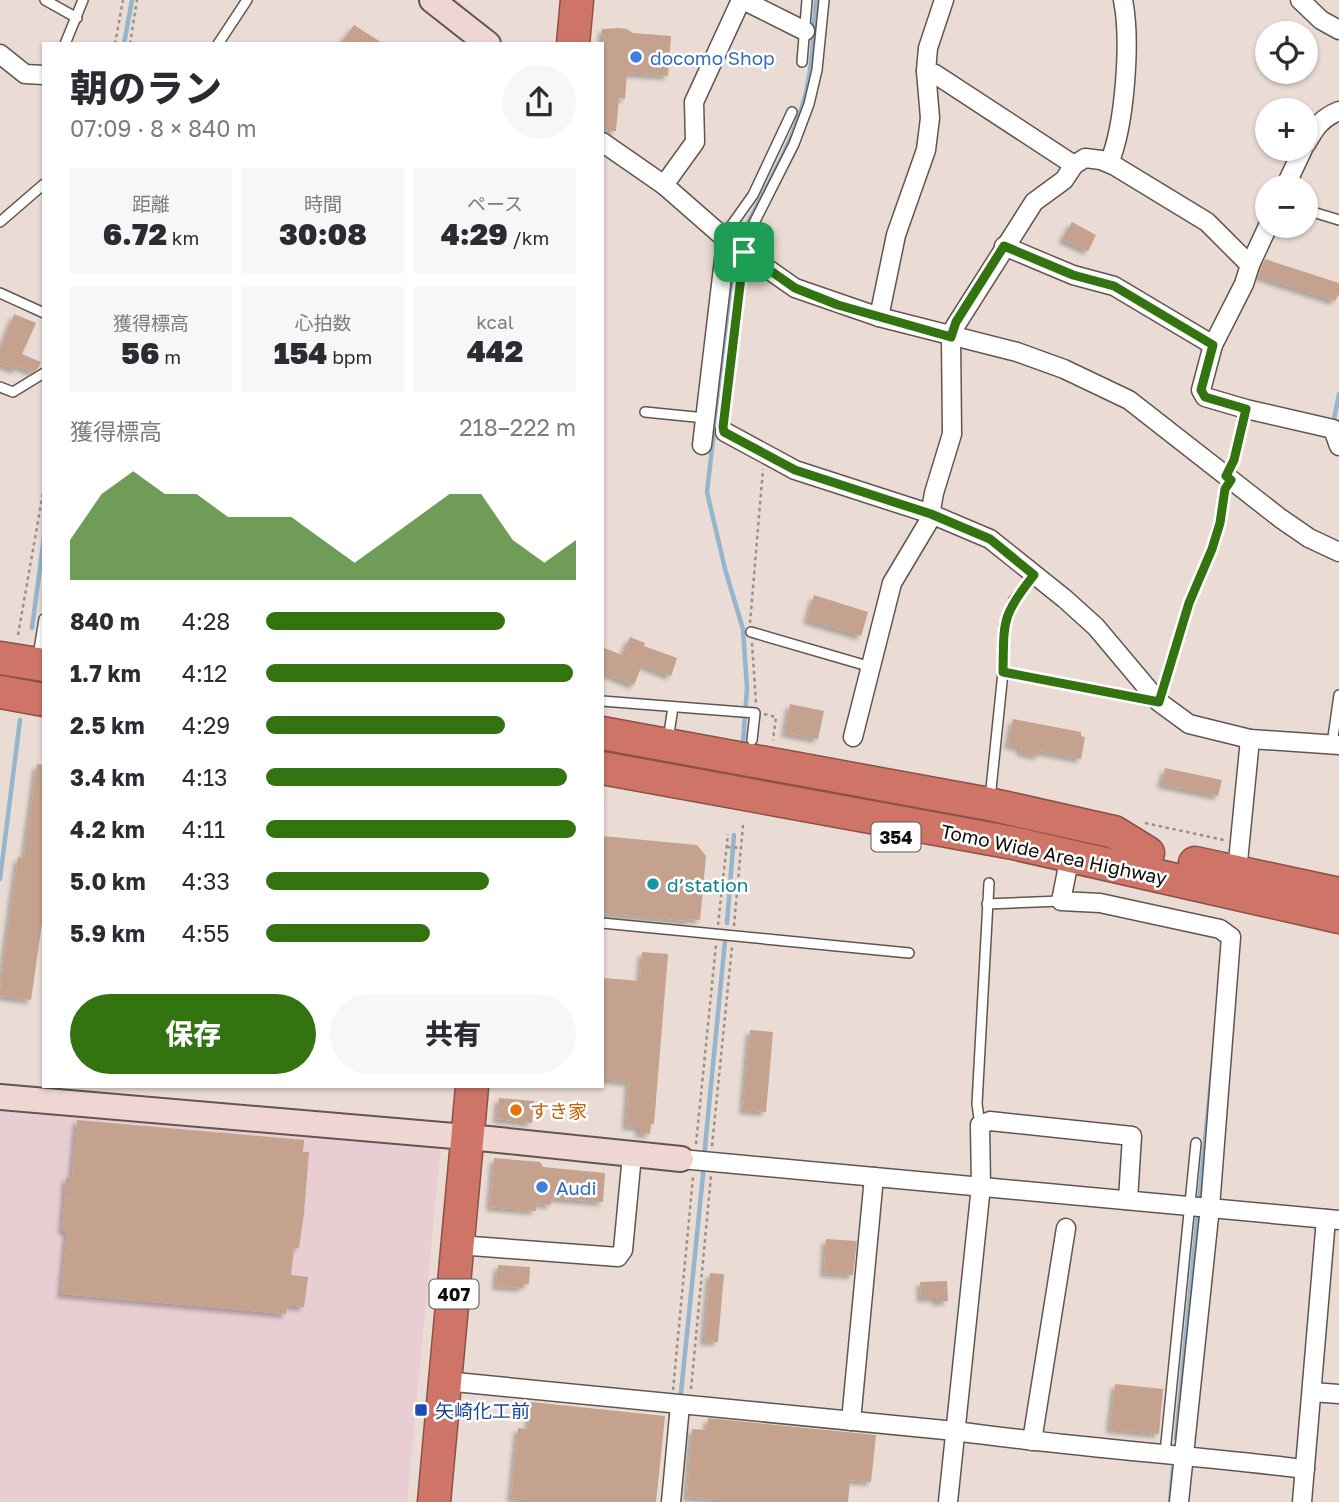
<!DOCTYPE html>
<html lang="ja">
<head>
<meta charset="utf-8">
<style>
  body { margin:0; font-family:"Golos Text","Noto Sans JP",sans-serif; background:#f7f7f7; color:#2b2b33; height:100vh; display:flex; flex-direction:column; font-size:26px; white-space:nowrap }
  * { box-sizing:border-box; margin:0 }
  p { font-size:23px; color:#7c7c81 }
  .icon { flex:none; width:38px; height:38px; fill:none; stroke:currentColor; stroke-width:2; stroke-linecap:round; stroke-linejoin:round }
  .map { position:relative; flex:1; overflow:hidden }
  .drawer { position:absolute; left:42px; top:42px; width:562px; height:1046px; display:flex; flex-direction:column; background:#fff; border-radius:0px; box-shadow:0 2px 5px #0004 }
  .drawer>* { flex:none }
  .buttons { position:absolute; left:1255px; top:21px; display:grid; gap:14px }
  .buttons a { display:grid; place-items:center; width:63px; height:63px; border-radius:50%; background:#fff; box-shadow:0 2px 5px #0004; font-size:35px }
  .pin { position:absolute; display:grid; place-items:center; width:60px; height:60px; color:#fff; margin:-30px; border-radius:14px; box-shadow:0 4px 10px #0006 }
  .round { display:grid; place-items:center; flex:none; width:74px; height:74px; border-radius:37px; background:#f7f7f7 }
  .headline { display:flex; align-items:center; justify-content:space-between; height:119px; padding:0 28px }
  h1 { font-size:38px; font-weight:800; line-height:52px }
  .figures { display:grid; grid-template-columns:repeat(3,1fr); gap:10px; height:119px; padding:7px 28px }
  .figures div { display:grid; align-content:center; border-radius:0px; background:#f7f7f7; text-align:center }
  .figures b { font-size:30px; font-weight:800 }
  .figures small { font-size:19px; font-weight:400 }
  .figures p { font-size:19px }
  .chart { height:196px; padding:14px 28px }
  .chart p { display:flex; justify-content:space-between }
  .chart svg { width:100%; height:126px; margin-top:7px; fill:#337411; opacity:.7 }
  .button { display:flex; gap:14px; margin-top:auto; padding:14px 28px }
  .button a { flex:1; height:80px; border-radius:42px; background:#337411; color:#fff; font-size:28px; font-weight:800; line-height:80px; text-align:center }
  .button a+a { background:#f7f7f7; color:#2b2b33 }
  ul { padding:0 28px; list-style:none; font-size:23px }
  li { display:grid; grid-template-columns:112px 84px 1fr; align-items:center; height:52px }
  li i { height:18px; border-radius:9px; background:#337411 }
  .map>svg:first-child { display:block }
  .industrial { fill:#e8ced3 }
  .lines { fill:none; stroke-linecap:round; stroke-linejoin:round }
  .stream { stroke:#95b5cf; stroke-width:4.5 }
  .building { fill:#c5a28e; filter:url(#shadow) }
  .lane-casing { stroke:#61564f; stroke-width:12 }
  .street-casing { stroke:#61564f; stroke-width:21 }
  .secondary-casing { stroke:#61564f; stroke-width:28 }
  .highway-casing { stroke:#8c5047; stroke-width:35 }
  .path { stroke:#9a908a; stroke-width:2.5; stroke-dasharray:3.5 3.5; stroke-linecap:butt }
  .lane { stroke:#fff; stroke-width:9 }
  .street { stroke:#fff; stroke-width:18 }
  .secondary { stroke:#f0d6d2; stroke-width:24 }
  .highway { stroke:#ce7568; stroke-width:32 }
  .route-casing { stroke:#fff; stroke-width:14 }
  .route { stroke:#337411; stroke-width:9 }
  .shop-dot { fill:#3f7fe0; stroke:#fff; stroke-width:2.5 }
  .culture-dot { fill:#0f9aa8; stroke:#fff; stroke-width:2.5 }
  .food-dot { fill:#e8710a; stroke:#fff; stroke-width:2.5 }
  .transit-dot { fill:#1a4fb4; stroke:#fff; stroke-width:2.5 }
  .labels { text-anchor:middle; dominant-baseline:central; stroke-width:5; stroke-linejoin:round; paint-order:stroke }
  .shield { fill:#fff; stroke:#585553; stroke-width:2 }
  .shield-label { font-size:18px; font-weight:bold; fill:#100c09 }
  .shop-label { font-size:19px; fill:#366cbe; stroke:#fff; text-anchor:start }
  .street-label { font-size:19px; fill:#100c09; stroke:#fff }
  .culture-label { font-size:19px; fill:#0d838f; stroke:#fff; text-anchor:start }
  .food-label { font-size:19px; fill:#c56008; stroke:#fff; text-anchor:start }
  .transit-label { font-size:19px; fill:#164399; stroke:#fff; text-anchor:start }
</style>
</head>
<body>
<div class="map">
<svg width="1339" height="1502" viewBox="0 0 1339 1502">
  <defs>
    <filter id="shadow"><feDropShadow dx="-4" dy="4" stdDeviation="2" flood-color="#0004"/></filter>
  </defs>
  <rect width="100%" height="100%" fill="#eadcd4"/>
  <path class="industrial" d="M 0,1104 L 441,1145 L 407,1502 L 0,1502 Z"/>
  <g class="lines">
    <g class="stream">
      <path d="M 124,44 L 132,0"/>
      <path d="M 738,242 C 761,195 792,147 805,96 C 813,65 813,32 816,0"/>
      <path d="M 735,250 L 707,492 L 725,569 L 743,629 L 747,688 L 743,742"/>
      <path d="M 1337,423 L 1334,419 L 1339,394"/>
      <path d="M 32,628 L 44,537"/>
      <path d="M 0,879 L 20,720"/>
      <path d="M 727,923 L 734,835"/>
      <path d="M 704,1157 L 725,941"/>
      <path d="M 1199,1202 L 1212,1071"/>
      <path d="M 681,1393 L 704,1165"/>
      <path d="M 1176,1438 L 1198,1211"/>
      <path d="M 1170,1502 L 1173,1468"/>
    </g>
  </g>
  <g class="building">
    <path d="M 354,25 L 384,44 L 340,44 Z"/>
    <path d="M 619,28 L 627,29 L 633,33 L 671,36 L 668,76 L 627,73 L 625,99 L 619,98 L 616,131 L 608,131 L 602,127 L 602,29 Z"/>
    <path d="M 1072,222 L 1096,235 L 1088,251 L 1062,239 Z"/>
    <path d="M 1265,259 L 1339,283 L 1339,294 L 1335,301 L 1258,276 Z"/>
    <path d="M 14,314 L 36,323 L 22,354 L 41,362 L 38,368 L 33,372 L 17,366 L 16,370 L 0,364 L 0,350 Z"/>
    <path d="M 814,595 L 868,612 L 861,636 L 807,620 Z"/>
    <path d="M 630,637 L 645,643 L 644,646 L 677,658 L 671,676 L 642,665 L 634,685 L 602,672 L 602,647 L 622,655 Z"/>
    <path d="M 790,704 L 824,711 L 818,739 L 785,733 Z"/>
    <path d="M 1013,719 L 1081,732 L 1081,736 L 1085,737 L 1081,759 L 1040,751 L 1039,756 L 1020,752 L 1021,747 L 1008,745 Z"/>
    <path d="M 37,764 L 44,765 L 44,909 L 31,1000 L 0,996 L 0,990 L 18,857 L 24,858 Z"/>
    <path d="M 1165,768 L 1222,780 L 1218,796 L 1161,784 Z"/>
    <path d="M 602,836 L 697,845 L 706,856 L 700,920 L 689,919 L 689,921 L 602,913 Z"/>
    <path d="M 642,952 L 668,954 L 654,1124 L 651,1124 L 650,1134 L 639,1133 L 639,1127 L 626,1126 L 629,1082 L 602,1079 L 604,978 L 640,981 Z"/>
    <path d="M 750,1030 L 773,1032 L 766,1112 L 743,1110 Z"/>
    <path d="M 499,1098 L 534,1101 L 532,1123 L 497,1119 Z"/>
    <path d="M 77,1120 L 304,1140 L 303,1152 L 309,1152 L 304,1213 L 299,1248 L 294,1248 L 291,1275 L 308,1277 L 304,1307 L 287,1305 L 286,1314 L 61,1294 L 67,1231 L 62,1231 L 65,1195 L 66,1177 L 72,1178 Z"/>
    <path d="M 494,1158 L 540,1162 L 543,1167 L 605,1173 L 603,1202 L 552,1198 L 551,1205 L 536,1203 L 536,1211 L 490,1207 Z"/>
    <path d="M 826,1239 L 857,1241 L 853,1275 L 824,1273 Z"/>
    <path d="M 498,1265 L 530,1267 L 529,1284 L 523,1284 L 523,1288 L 496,1286 Z"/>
    <path d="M 710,1273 L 724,1274 L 718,1342 L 704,1341 Z"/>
    <path d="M 947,1281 L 948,1301 L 936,1302 L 936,1298 L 921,1298 L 920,1282 Z"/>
    <path d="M 1115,1384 L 1163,1389 L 1159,1434 L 1110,1429 Z"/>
    <path d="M 531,1402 L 665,1416 L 656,1502 L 524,1502 L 524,1499 L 511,1498 L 518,1428 L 528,1429 Z"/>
    <path d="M 708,1418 L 876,1435 L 871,1482 L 850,1480 L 848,1502 L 718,1502 L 719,1500 L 687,1497 L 692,1429 L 707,1430 Z"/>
  </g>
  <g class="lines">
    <g class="lane-casing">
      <g id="lane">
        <path d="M 45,0 L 77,18"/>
        <path d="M 65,44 L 83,0"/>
        <path d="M 218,44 L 247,0"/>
        <path d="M 802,62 L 807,0"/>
        <path d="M 1306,210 L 1339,220"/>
        <path d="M 0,222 L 44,184"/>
        <path d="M 723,237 L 753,195 L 792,112"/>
        <path d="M 0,293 L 44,313"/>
        <path d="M 0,387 L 13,392 L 44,373"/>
        <path d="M 645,412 L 705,418"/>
        <path d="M 725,432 L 723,427 L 742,259 L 751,229 L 794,144 L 809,104 L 817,70 L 824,0"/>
        <path d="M 1226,476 L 1234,460 L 1246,409"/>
        <path d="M 751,632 L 871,667"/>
        <path d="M 39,650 L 44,619"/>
        <path d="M 1003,672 L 1159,702 L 1189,603 L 1212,549 L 1220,523 L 1225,489 L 1231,480"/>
        <path d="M 602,701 L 755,713 L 752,740"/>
        <path d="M 668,740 L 673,707"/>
        <path d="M 1332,744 L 1339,695"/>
        <path d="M 990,799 L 1003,672 L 1004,626 L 1014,600 L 1034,575"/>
        <path d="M 987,904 L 1061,901"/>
        <path d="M 602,923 L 909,953"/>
        <path d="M 980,1125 L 977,1104 L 989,883"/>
        <path d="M 1165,1453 L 1196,1143"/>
      </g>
    </g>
    <g class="street-casing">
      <g id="street">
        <path d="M 743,0 L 805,31"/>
        <path d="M 1300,0 L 1321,20 L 1339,30"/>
        <path d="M 0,54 L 25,74 L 44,75"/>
        <path d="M 926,71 L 935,74 L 1074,165"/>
        <path d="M 602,142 L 664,185 L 728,241 L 795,288 L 879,317 L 1017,352 L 1064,369 L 1129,400 L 1280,518 L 1309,538 L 1339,552"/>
        <path d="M 1306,144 C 1315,128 1321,118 1339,111"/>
        <path d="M 1109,163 C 1125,126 1131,40 1123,0"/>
        <path d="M 664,185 L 695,142 L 694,102 L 741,0"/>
        <path d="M 1285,187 L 1303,149"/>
        <path d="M 1268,226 L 1250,265 L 1244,284 L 1213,345 L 1201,390 L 1205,397 L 1246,409 L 1333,429 L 1339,446"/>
        <path d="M 1004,246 L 1073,275 L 1114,286 L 1213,345"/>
        <path d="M 879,317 L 896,235 L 926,150 L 930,118 L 926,71 L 928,48 L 944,0"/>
        <path d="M 725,432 L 795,470 L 931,514 L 990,539 L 1065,599 L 1096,627 L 1159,702 L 1189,724 L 1250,739 L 1339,745"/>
        <path d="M 702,445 L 725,251 L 728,241"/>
        <path d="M 853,737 L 892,583 L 929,521 L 934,493 L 952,434 L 951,337 L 954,328 L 1034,202 L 1064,180 L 1074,165 L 1085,158 L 1101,160 L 1115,166 L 1207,222 L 1250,265"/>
        <path d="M 1070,856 L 1061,901 L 1100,903 L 1220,929 L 1231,937 L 1210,1207 L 1179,1502"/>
        <path d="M 1237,872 L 1250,739"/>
        <path d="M 681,1159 L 1339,1220"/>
        <path d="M 458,1245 L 618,1257 L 623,1250 L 632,1155"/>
        <path d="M 445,1381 L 955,1431 C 1071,1447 1189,1455 1305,1469"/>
        <path d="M 1312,1392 L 1339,1394"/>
        <path d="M 851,1421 L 874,1177"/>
        <path d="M 1032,1441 L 1066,1228"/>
        <path d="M 671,1502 L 680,1405"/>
        <path d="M 948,1502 L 981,1186 L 980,1125 L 990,1121 L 1132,1136 L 1128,1200"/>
        <path d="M 1302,1502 L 1326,1219"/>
      </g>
    </g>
    <g class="secondary-casing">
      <g id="secondary">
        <path d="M 432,0 L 488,44"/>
        <path d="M 0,1097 L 489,1139 L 681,1159"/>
      </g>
    </g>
    <g class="highway-casing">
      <g id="highway">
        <path d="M 573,44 L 577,0"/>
        <path d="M 0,658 L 44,665"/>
        <path d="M 0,692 L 44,700"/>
        <path d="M 602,733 L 989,804 L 1114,832 L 1148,853"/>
        <path d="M 602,768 L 1013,843 L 1339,917"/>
        <path d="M 1195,863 L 1339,894"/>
        <path d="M 434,1502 L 472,1087"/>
      </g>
    </g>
    <g class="path">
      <path d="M 115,44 L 123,0"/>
      <path d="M 130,44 L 137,0"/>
      <path d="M 750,623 L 763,469"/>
      <path d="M 18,635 L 44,487"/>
      <path d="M 752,643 L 756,703"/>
      <path d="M 764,714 L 776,717 L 773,740"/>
      <path d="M 1145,823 L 1224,840"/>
      <path d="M 727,847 L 741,848"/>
      <path d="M 718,925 L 728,834"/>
      <path d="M 734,926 L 743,825"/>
      <path d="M 696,1144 L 716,945"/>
      <path d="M 712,1146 L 732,947"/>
      <path d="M 691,1389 L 711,1176"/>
      <path d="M 673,1390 L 693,1177"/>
    </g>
    <use href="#lane" class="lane"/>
    <use href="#street" class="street"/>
    <use href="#secondary" class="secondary"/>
    <use href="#highway" class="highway"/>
  </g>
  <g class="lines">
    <g class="route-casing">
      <path id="route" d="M 1004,246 L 1073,275 L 1114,286 L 1213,345 L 1201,390 L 1205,397 L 1246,409 L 1234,460 L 1226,476 L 1231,480 L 1225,489 L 1220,523 L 1212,549 L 1189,603 L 1159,702 L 1003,672 C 1004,621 1001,616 1034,575 L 990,539 L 931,514 L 795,470 L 724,432 L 723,427 L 744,252 L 795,288 L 838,305 L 951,337 L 956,322 Z"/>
    </g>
    <use href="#route" class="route"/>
  </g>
  <g class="shop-dot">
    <circle cx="636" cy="57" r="7"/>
    <circle cx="542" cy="1187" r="7"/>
  </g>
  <circle class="culture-dot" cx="653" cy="884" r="7"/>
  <circle class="food-dot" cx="516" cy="1110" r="7"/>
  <rect class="transit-dot" x="414" y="1403" width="14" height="14" rx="3.5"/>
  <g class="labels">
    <g class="shield">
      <rect x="871.5" y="822.5" width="49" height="29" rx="5"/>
      <rect x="429.5" y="1279.5" width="49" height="29" rx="5"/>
    </g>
    <g class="shield-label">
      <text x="896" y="837">354</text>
      <text x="454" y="1294">407</text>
    </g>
    <g class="shop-label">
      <text x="650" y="57">docomo Shop</text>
      <text x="556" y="1187">Audi</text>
    </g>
    <g class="street-label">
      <text transform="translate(1054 854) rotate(12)">Tomo Wide Area Highway</text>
    </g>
    <g class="culture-label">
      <text x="667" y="884">d’station</text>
    </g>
    <g class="food-label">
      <text x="530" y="1110">すき家</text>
    </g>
    <g class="transit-label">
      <text x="435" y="1410">矢崎化工前</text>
    </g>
  </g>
</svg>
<div class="buttons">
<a><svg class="icon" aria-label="locate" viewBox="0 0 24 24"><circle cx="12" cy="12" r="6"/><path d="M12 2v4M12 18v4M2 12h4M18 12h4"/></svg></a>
<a>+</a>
<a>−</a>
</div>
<div class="pin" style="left:744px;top:252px;background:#1e9e55"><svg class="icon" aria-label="arrive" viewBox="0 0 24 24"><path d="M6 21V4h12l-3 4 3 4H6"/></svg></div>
<section class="drawer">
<div class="headline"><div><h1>朝のラン</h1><p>07:09 · 8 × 840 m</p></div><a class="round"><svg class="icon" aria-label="share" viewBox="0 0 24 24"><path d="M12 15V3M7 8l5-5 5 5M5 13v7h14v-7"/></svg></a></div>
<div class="figures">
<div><p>距離</p><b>6.72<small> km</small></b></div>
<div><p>時間</p><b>30:08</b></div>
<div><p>ペース</p><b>4:29<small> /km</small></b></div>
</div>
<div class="figures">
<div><p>獲得標高</p><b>56<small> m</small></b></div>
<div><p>心拍数</p><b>154<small> bpm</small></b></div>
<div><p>kcal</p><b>442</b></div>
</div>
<div class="chart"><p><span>獲得標高</span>218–222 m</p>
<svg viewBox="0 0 160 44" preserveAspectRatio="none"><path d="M0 44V30L10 14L20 6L30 14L40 14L50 22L60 22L70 22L80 30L90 38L100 30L110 22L120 14L130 14L140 30L150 38L160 30V44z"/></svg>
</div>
<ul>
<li><b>840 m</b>4:28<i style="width:77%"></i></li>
<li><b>1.7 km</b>4:12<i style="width:99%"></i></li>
<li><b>2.5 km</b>4:29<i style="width:77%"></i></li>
<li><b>3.4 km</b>4:13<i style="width:97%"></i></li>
<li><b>4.2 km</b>4:11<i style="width:100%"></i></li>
<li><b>5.0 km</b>4:33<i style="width:72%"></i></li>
<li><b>5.9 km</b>4:55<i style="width:53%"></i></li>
</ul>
<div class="button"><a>保存</a><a>共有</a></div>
</section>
</div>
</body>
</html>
